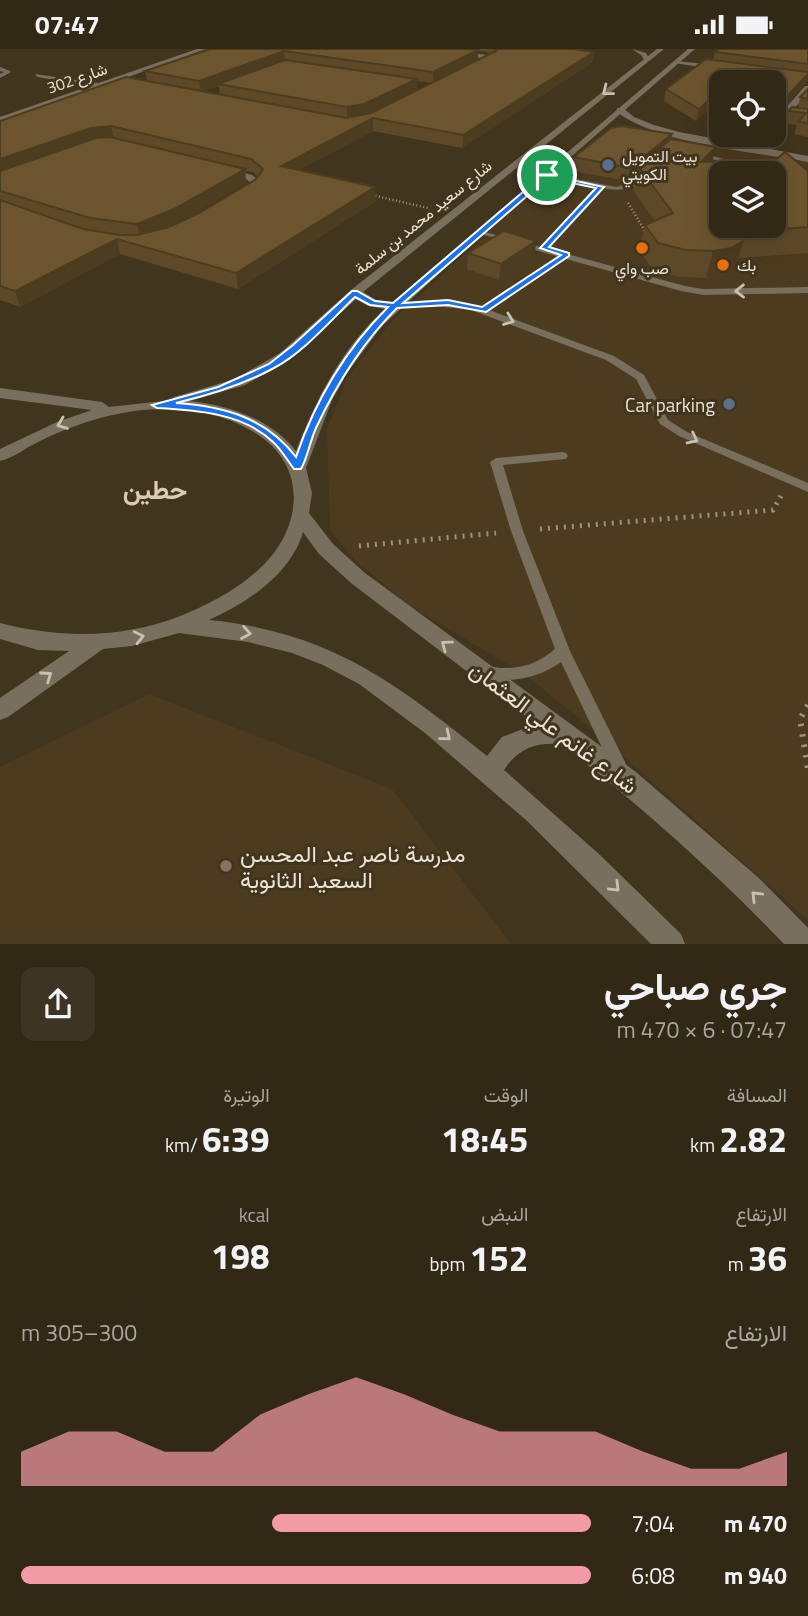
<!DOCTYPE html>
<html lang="ar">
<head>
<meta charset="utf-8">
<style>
  body { margin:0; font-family:"Titillium Web",Vazirmatn,sans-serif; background:#3d3423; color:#f1f3f6; direction:rtl; height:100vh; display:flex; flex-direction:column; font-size:26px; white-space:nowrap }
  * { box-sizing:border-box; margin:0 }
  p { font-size:23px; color:#a8a6a1 }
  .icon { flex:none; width:38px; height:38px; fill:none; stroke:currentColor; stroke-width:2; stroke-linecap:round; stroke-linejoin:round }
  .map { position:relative; height:895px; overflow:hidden; direction:ltr }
  .panel { display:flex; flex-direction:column; background:#322816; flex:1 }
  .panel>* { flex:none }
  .tools { position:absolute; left:709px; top:21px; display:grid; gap:14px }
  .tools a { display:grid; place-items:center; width:77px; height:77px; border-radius:14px; background:#322816; box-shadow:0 7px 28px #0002,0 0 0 2px #4d4435; font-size:35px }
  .pin { position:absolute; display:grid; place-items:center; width:60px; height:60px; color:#fff; margin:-30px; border:4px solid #fff; border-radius:50%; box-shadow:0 2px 7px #0007 }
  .round { display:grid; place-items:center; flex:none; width:74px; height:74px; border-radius:14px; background:#3d3423 }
  .summary { display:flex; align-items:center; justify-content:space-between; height:119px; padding:0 21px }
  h1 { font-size:38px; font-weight:700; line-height:52px }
  .metrics { display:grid; grid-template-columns:repeat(3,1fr); gap:10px; height:119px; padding:7px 21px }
  .metrics div { display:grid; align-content:center }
  .metrics b { font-size:35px; font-weight:700 }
  .metrics small { font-size:19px; font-weight:400 }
  .metrics p { font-size:19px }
  .chart { height:196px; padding:14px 21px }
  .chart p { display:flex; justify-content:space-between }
  .chart svg { width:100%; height:126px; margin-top:7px; fill:#f39aa7; opacity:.7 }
  ul { padding:0 21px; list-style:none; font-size:23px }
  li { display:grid; grid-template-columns:112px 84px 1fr; align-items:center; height:52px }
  li i { height:18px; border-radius:9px; background:#f39aa7 }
  .status { display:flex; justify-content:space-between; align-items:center; height:49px; padding:0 35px; background:#322816; direction:ltr }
  .status svg { height:19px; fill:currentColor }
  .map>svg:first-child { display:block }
  .built { fill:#4c3b1e; fill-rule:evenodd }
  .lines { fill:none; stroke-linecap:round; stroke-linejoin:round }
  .path-far2 { stroke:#9d9281; stroke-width:2.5; stroke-dasharray:1 2.5; stroke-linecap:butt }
  .path-far1 { stroke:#9d9281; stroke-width:5; stroke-dasharray:2 6; stroke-linecap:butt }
  .path { stroke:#9d9281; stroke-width:6; stroke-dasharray:2.5 8; stroke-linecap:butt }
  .service { fill:#796f5e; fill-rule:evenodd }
  .minor { fill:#796f5e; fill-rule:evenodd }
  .tertiary { fill:#796f5e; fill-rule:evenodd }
  .wall { fill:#5d4928; fill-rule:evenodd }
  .shaded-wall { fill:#4c3c20 }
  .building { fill:#6c552e; stroke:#4c3c20; stroke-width:2; fill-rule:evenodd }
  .oneway { stroke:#cac0b2 }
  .route { fill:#1a73e8; stroke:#fff; stroke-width:2; fill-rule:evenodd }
  .service-dot { fill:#5c6f8a; stroke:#42351e; stroke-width:2.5 }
  .food-dot { fill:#e8710a; stroke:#42351e; stroke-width:2.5 }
  .education-dot { fill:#8d6e63; stroke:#42351e; stroke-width:2.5 }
  .labels { text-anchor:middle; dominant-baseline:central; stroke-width:6; stroke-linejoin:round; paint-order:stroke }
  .far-street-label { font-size:16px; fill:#ece3d6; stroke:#42351e }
  .far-poi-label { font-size:16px; fill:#ece3d6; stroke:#42351e; text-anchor:start }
  .poi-label { font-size:19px; fill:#ece3d6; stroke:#42351e; text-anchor:end }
  .near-street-label { font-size:23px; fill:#ece3d6; stroke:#42351e }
  .near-poi-label { font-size:23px; fill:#ece3d6; stroke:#42351e; text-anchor:start }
  .district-label { font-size:26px; font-weight:bold; fill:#dbcbb0; stroke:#42351e }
</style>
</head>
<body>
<div class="status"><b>07:47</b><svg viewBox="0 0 49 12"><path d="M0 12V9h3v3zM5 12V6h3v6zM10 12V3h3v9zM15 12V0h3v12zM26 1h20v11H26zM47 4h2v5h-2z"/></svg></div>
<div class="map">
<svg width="808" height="895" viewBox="0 0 808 895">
  <rect width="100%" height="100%" fill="#42351e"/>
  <g class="built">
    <path d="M 667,86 L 808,112 L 808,871 L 598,685 L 526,626 L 410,557 L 355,511 L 330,481 L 327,380 L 348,328 L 390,274 L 508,165 L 595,91 L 602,87 ZM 721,124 L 774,124 L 774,177 L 721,177 Z"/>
    <path d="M 149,645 L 392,740 L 511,895 L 0,895 L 0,718 Z"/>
  </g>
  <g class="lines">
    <g class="path-far2">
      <path d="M 372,146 L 428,159"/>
      <path d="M 628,154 L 645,182"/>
    </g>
    <g class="path-far1">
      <path d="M 540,480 L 773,461 L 781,447"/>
      <path d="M 359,497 L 496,484"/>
    </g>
    <path class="path" d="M 808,656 L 800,670 L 808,721"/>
    <g class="service">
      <path d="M 676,12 L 714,16 L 717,18 L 714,20 L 674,14 Z"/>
      <path d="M 0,18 L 10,22 L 11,23 L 0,29 L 0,25 L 4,23 L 0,22 Z"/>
      <path d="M 35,25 L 98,34 L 101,36 L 98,38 L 37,28 Z"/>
      <path d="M 704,99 L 709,106 L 742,115 L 739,117 L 704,108 L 701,101 Z"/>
      <path d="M 546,124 L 616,138 L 632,134 L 643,125 L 648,126 C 635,140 621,143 603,139 L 547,200 L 570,204 L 571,206 L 685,237 L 703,240 L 808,238 L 808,244 L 703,246 L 681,242 L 566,210 L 489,261 L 614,307 L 644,326 L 668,371 L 687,383 L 808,434 L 808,443 L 679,387 L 660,375 L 636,330 L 606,311 L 471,261 L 435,257 L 392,259 L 390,257 L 395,254 C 423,252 454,248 481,258 L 559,208 L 474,183 L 478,181 L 540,198 L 596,138 L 544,127 L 544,125 Z"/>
      <path d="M 562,403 L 566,404 L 568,407 L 566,410 L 503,416 L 523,482 L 570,602 L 629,721 L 627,726 L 621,729 L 615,726 L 561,613 C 538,629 509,636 482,627 L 479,623 L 482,619 C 490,616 497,619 505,619 C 525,619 540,613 555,600 L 511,482 L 490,413 L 496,409 Z"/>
    </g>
    <g class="minor">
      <path d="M 197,0 L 206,0 L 0,74 L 0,68 Z"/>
      <path d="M 443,0 L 487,6 L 493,12 L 475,22 L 472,18 L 484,10 Z"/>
      <path d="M 632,0 L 646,4 L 650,11 L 645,12 L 641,6 Z"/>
      <path d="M 805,37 L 808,37 L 808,44 L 777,79 L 774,79 L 774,72 Z"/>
      <path d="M 617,59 L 623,59 L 634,68 L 654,76 L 679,83 L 808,107 L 808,113 C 755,103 658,95 617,63 Z"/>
      <path d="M 223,118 L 252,126 L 262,134 L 256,142 L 238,147 L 238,143 L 251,134 L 246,130 L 220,123 L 220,119 Z"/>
    </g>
    <path class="tertiary" d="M 657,0 L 664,0 L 363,243 L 376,251 L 393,253 L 688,0 L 695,0 L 482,185 L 381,278 L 347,324 L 332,351 L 306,419 L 312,444 L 309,464 L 333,495 L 365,524 L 636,723 L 760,830 L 808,879 L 808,895 L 784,895 C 715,823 640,756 561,695 C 536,693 518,699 504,721 L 600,806 L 681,885 L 685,895 L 651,895 L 527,772 L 425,684 L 359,635 L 323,616 L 292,604 L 248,593 L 179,584 L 132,597 L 103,600 L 8,668 L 0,671 L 0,649 L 69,602 L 38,601 L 0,590 L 0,574 C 58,589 120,590 178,568 C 205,557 233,543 256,523 C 303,483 311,415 252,382 C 216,361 175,357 134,362 C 100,367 68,378 38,393 C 25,399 14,409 0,412 L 0,400 L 57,373 L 92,361 L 0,349 L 0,339 L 102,353 L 109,358 L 172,351 L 174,348 L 235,330 L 280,304 L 351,241 ZM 356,250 L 368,257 L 385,260 C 342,298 317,349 296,402 C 272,371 229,356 190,352 L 245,336 L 290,310 ZM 303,483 L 319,505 L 351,534 L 536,675 L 502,688 L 487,707 C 396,634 330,583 209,571 C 247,554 291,525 303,483 Z"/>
  </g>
  <g class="wall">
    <path d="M 210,0 L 573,0 L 594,3 L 593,13 L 462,99 L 373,82 L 299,121 L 376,152 L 238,240 L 120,205 L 20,258 L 0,251 L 0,72 L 147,32 L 145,22 ZM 478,2 L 487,3 L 489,5 L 478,11 ZM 417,32 L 431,34 L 417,41 ZM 219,37 L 220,46 L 203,42 ZM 245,122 L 253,123 L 258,128 L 256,130 L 199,164 L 182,172 L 246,134 Z"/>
    <path d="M 808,0 L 808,27 L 806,34 L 774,70 L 774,33 L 721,33 L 721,65 L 706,63 L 696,72 L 664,52 L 666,40 L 713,11 L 715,3 Z"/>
    <path d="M 808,40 L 808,88 L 794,85 L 797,76 L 784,74 L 788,62 L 798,59 L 800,48 Z"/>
    <path d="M 672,85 L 671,91 L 712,112 L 808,122 L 808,204 L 739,209 L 736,219 L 724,226 L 706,229 L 679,228 L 653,220 L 639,202 L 645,176 L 655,172 L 633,141 L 636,125 L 627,132 L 572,122 L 574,108 Z"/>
    <path d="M 468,204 L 535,207 L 499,231 L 467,220 Z"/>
  </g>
  <g class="shaded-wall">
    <path d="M 478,1 L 478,12 L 433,34 L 433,23 Z"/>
    <path d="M 284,2 L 285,12 L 218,35 L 219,37 L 201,43 L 199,32 Z"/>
    <path d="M 594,3 L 593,13 L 462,99 L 463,86 Z"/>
    <path d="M 808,25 L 806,34 L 774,70 L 775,60 Z"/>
    <path d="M 417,30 L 417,41 L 364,67 L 347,70 L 347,58 Z"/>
    <path d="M 709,51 L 706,63 L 696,72 L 699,60 Z"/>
    <path d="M 373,69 L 373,82 L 282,130 L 281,117 Z"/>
    <path d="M 111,77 L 114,89 L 0,125 L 0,110 L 91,79 Z"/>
    <path d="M 672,85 L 669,98 L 638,117 L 636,125 L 627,132 L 630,119 Z"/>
    <path d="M 716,98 L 710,121 L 701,113 Z"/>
    <path d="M 245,120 L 246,134 L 177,175 L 141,189 L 137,175 Z"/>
    <path d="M 375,138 L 376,152 L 238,240 L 236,224 Z"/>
    <path d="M 117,190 L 120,205 L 20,258 L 15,242 Z"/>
    <path d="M 536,192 L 535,207 L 499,231 L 501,215 Z"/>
    <path d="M 743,192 L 736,219 L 724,226 L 706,229 L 713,202 Z"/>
  </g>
  <g class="building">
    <path d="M 210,0 L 473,0 L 478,1 L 433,23 L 284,2 L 199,32 L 145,22 Z"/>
    <path d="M 494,0 L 573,0 L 594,3 L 463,86 L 373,69 L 281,117 L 375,138 L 236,224 L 117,190 L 15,242 L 0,237 L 0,151 L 83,180 L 120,186 L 137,186 L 169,178 L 199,164 L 256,130 L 263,120 L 251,110 L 111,77 L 91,79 L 0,110 L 0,72 L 126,28 L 347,69 L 371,64 L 496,2 Z"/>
    <path d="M 720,0 L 808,0 L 808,15 L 715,3 Z"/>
    <path d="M 706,10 L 808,23 L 808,25 L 775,60 L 774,59 L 774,33 L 721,33 L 721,52 L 709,51 L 699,60 L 666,40 Z"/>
    <path d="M 285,11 L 417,30 L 364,55 L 347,58 L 218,35 Z"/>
    <path d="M 808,40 L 808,50 L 800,48 Z"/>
    <path d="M 792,58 L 808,60 L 808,74 L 798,73 L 806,64 L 788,62 Z"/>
    <path d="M 622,77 L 672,85 L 630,119 L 574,108 L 611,79 Z"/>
    <path d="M 110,88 L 245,120 L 174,160 L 137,175 L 90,169 L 0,142 L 0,122 L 96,89 Z"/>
    <path d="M 671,90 L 716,98 L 701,113 L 775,111 L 785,103 L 808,122 L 808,178 L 743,183 L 743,192 L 731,199 L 713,202 L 686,201 L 658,194 L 645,176 L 673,164 L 638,117 ZM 721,124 L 774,124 L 774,177 L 721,177 Z"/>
    <path d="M 504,182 L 536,192 L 501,215 L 468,204 Z"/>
  </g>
  <defs><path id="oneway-chevron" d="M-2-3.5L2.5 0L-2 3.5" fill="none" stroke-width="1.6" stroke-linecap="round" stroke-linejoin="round" transform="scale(1.75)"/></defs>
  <g class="oneway">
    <use href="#oneway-chevron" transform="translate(607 42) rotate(142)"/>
    <use href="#oneway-chevron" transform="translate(740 242) rotate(179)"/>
    <use href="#oneway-chevron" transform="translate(509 271) rotate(21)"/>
    <use href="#oneway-chevron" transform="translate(62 375) rotate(159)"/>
    <use href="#oneway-chevron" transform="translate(693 390) rotate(26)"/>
    <use href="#oneway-chevron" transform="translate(246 584) rotate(10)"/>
    <use href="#oneway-chevron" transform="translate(139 588) rotate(-13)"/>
    <use href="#oneway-chevron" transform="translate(446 596) rotate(-143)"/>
    <use href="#oneway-chevron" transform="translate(47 627) rotate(-35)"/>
    <use href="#oneway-chevron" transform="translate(446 687) rotate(39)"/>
    <use href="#oneway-chevron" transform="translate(615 838) rotate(45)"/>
    <use href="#oneway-chevron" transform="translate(756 847) rotate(-135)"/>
  </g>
  <path class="route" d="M 544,125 L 604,138 L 549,198 L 569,204 L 569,207 L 486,263 L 448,256 L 397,259 C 362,294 337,334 316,379 C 310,392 308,407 301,420 L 294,420 C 287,411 281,400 273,393 C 243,364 196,361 157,359 L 152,356 L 218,338 L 269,315 L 293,296 L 352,242 L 357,242 L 375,252 L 393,254 ZM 548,129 L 596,139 L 540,199 L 561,206 L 482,258 L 448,251 L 403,254 ZM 355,248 L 370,256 L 388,258 C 346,300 315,352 296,408 C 266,369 224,357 176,354 C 210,346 243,336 274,319 C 304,303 330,272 355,248 Z"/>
  <g class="service-dot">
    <circle cx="608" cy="116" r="7"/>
    <circle cx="729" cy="355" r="7"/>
  </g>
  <g class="food-dot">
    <circle cx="642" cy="199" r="7"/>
    <circle cx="723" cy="216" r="7"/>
  </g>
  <circle class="education-dot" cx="226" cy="817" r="7"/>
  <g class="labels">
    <g class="far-street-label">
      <text transform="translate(77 29) rotate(-19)">شارع 302</text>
      <text transform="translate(423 168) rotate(-39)">شارع سعيد محمد بن سلمة</text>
    </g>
    <g class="far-poi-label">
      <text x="622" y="107">بيت التمويل<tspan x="622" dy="18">الكويتي</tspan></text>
      <text x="737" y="216">بك</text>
      <text x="642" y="219" text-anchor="middle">صب واي</text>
    </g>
    <g class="poi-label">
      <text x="715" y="355">Car parking</text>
    </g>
    <g class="near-street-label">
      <text transform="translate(554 678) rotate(37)">شارع غانم علي العثمان</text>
    </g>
    <g class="near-poi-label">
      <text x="240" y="804">مدرسة ناصر عبد المحسن<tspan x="240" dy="26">السعيد الثانوية</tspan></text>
    </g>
    <g class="district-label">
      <text x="155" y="440">حطين</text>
    </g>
  </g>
</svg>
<div class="tools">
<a><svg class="icon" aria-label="locate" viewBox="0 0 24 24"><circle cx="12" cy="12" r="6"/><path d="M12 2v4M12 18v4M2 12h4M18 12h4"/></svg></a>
<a><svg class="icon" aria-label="layers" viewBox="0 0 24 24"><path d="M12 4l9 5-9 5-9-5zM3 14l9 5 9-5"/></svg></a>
</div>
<div class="pin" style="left:547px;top:126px;background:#1e9e55"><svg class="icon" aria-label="arrive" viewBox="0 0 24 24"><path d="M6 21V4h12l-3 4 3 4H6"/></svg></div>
</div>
<section class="panel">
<div class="summary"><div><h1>جري صباحي</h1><p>07:47 · 6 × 470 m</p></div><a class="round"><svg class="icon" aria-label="share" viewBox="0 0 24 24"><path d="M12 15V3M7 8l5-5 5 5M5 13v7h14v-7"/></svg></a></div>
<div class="metrics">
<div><p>المسافة</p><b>2.82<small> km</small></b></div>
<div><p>الوقت</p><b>18:45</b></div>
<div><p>الوتيرة</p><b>6:39<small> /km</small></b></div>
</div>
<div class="metrics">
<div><p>الارتفاع</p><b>36<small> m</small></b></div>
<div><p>النبض</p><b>152<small> bpm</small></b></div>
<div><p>kcal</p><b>198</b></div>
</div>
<div class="chart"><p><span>الارتفاع</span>300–305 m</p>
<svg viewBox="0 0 160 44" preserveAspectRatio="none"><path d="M0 44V32L10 25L20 25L30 32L40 32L50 19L60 12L70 6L80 12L90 19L100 25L110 25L120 25L130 32L140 38L150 38L160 32V44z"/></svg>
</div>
<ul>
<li><b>470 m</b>7:04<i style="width:56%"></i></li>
<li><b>940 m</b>6:08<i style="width:100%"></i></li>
</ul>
</section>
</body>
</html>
